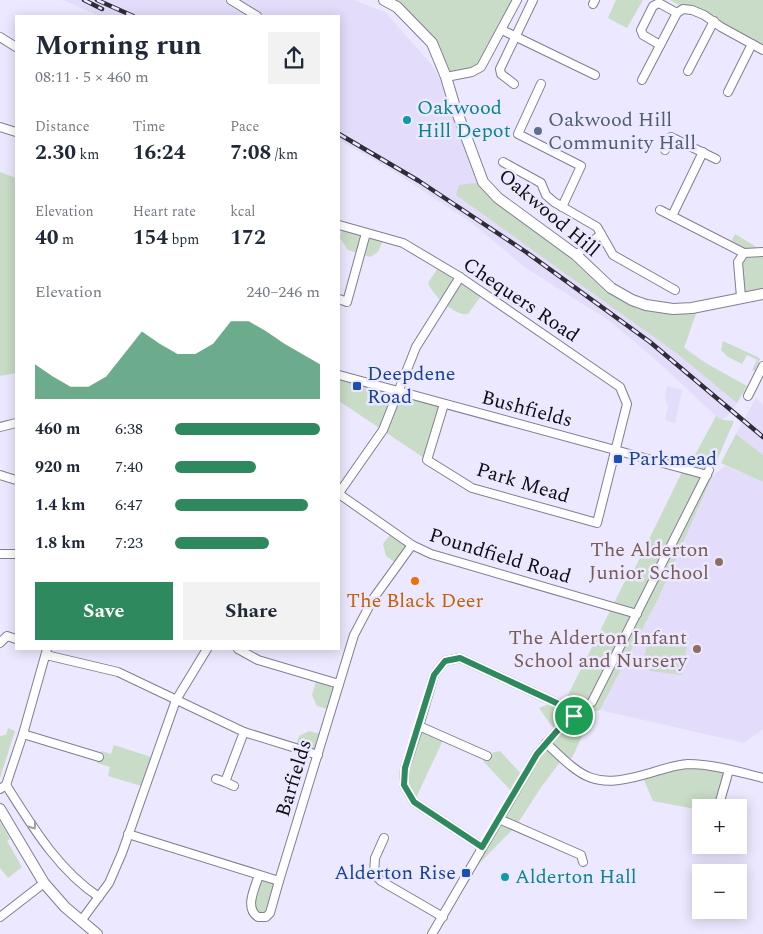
<!DOCTYPE html>
<html lang="en">
<head>
<meta charset="utf-8">
<style>
  body { margin:0; font-family:Spectral,serif; background:#f2f2f3; color:#1f2937; height:100vh; display:flex; flex-direction:column; font-size:19px; white-space:nowrap }
  * { box-sizing:border-box; margin:0 }
  p { font-size:16px; color:#747a83 }
  .icon { flex:none; width:28px; height:28px; fill:none; stroke:currentColor; stroke-width:2; stroke-linecap:round; stroke-linejoin:round }
  .map { position:relative; flex:1; overflow:hidden }
  .details { position:absolute; left:15px; top:15px; width:325px; height:635px; display:flex; flex-direction:column; background:#fff; border-radius:0px; box-shadow:0 2px 12px #0003 }
  .details>* { flex:none }
  .fabs { position:absolute; left:692px; top:799px; display:grid; gap:10px }
  .fabs a { display:grid; place-items:center; width:55px; height:55px; border-radius:0px; background:#fff; box-shadow:0 2px 12px #0003; font-size:25px }
  .pin { position:absolute; display:grid; place-items:center; width:42px; height:42px; color:#fff; margin:-21px; border:2px solid #fff; border-radius:50%; box-shadow:0 1px 5px #0007 }
  .round { display:grid; place-items:center; flex:none; width:52px; height:52px; border-radius:0px; background:#f2f2f3 }
  .head { display:flex; align-items:center; justify-content:space-between; height:85px; padding:0 20px }
  h1 { font-size:28px; font-weight:700; line-height:38px }
  .metrics { display:grid; grid-template-columns:repeat(3,1fr); gap:8px; height:85px; padding:5px 20px }
  .metrics div { display:grid; align-content:center }
  .metrics b { font-size:21px; font-weight:700 }
  .metrics small { font-size:14px; font-weight:400 }
  .metrics p { font-size:14px }
  .chart { height:140px; padding:10px 20px }
  .chart p { display:flex; justify-content:space-between }
  .chart svg { width:100%; height:90px; margin-top:5px; fill:#2f895e; opacity:.7 }
  .button { display:flex; gap:10px; margin-top:auto; padding:10px 20px }
  .button a { flex:1; height:58px; border-radius:0px; background:#2f895e; color:#fff; font-size:20px; font-weight:700; line-height:58px; text-align:center }
  .button a+a { background:#f2f2f3; color:#1f2937 }
  ul { padding:0 20px; list-style:none; font-size:16px }
  li { display:grid; grid-template-columns:80px 60px 1fr; align-items:center; height:38px }
  li i { height:12px; border-radius:6px; background:#2f895e }
  .map>svg:first-child { display:block }
  .built { fill:#e3ddfb }
  .green { fill:#c9dcc7 }
  .lines { fill:none; stroke-linecap:round; stroke-linejoin:round }
  .street-casing { stroke:#827e93; stroke-width:10 }
  .secondary-casing { stroke:#827e93; stroke-width:12 }
  .street { stroke:#fff; stroke-width:8 }
  .secondary { stroke:#fff; stroke-width:10 }
  .rail-casing { stroke:#2f2d37; stroke-width:4.5 }
  .rail { stroke:#ece8ff; stroke-width:2.5; stroke-dasharray:8; stroke-linecap:butt }
  .oneway { stroke:#9f9ea1 }
  .route-casing { stroke:#fff; stroke-width:10 }
  .route { stroke:#2f895e; stroke-width:6 }
  .culture-dot { fill:#0f9aa8; stroke:#ece8ff; stroke-width:2 }
  .service-dot { fill:#5c6f8a; stroke:#ece8ff; stroke-width:2 }
  .transit-dot { fill:#1a4fb4; stroke:#ece8ff; stroke-width:2 }
  .education-dot { fill:#8d6e63; stroke:#ece8ff; stroke-width:2 }
  .food-dot { fill:#e8710a; stroke:#ece8ff; stroke-width:2 }
  .labels { text-anchor:middle; dominant-baseline:central; stroke-width:5; stroke-linejoin:round; paint-order:stroke }
  .culture-label { font-size:20px; fill:#0d838f; stroke:#ece8ff; text-anchor:start }
  .service-label { font-size:20px; fill:#4e5e75; stroke:#ece8ff; text-anchor:start }
  .street-label { font-size:20px; fill:#0e0d14; stroke:#ece8ff }
  .transit-label { font-size:20px; fill:#164399; stroke:#ece8ff; text-anchor:start }
  .education-label { font-size:20px; fill:#785e54; stroke:#ece8ff; text-anchor:end }
  .food-label { font-size:20px; fill:#c56008; stroke:#ece8ff }
</style>
</head>
<body>
<div class="map">
<svg width="763" height="934" viewBox="0 0 763 934">
  <rect width="100%" height="100%" fill="#ece8ff"/>
  <g class="built">
    <path d="M 63,0 L 354,0 L 385,12 L 432,65 L 454,104 L 483,182 L 460,186 L 744,390 L 731,413 L 722,420 L 716,416 L 657,361 L 611,322 L 526,268 L 472,223 L 393,171 L 339,140 L 339,16 L 100,16 Z"/>
    <path d="M 667,386 L 682,390 L 675,423 L 665,420 L 668,407 L 665,397 Z"/>
    <path d="M 756,398 L 763,406 L 763,455 L 736,434 Z"/>
    <path d="M 726,466 L 763,482 L 763,729 L 744,743 L 600,710 L 659,597 L 713,475 Z"/>
  </g>
  <g class="green">
    <path d="M 384,0 L 517,0 L 481,67 L 446,77 L 432,43 Z"/>
    <path d="M 616,0 L 643,0 L 627,28 L 608,18 Z"/>
    <path d="M 670,0 L 763,0 L 763,52 Z"/>
    <path d="M 0,172 L 16,178 L 16,373 L 0,376 Z"/>
    <path d="M 483,182 L 632,300 L 637,309 C 658,313 676,315 697,311 L 684,348 L 702,361 L 747,386 L 737,403 L 679,355 L 456,195 L 459,185 Z"/>
    <path d="M 343,226 L 384,238 L 378,252 L 370,257 L 348,250 L 340,238 Z"/>
    <path d="M 735,234 L 763,251 L 763,294 L 741,297 L 738,274 L 744,253 L 729,246 Z"/>
    <path d="M 440,265 L 483,293 L 468,314 C 454,316 433,295 428,283 Z"/>
    <path d="M 723,341 L 758,357 L 760,359 L 755,371 L 752,370 L 757,360 L 747,355 L 742,364 L 728,357 L 721,350 Z"/>
    <path d="M 339,375 L 444,404 L 427,460 L 339,401 Z"/>
    <path d="M 716,416 L 722,420 L 734,421 L 715,465 L 708,462 L 704,469 L 689,466 Z"/>
    <path d="M 736,434 L 763,455 L 763,482 L 721,463 Z"/>
    <path d="M 683,470 L 707,475 L 713,475 L 659,597 L 600,710 L 593,712 L 572,758 L 563,758 L 542,786 L 516,826 L 465,878 L 513,793 L 483,761 C 488,754 493,752 500,751 L 523,776 L 557,731 L 550,724 L 539,708 L 555,702 L 563,705 L 629,573 L 632,574 Z"/>
    <path d="M 392,532 L 412,545 L 399,565 L 386,556 L 383,544 Z"/>
    <path d="M 648,638 L 687,647 L 682,675 L 650,671 L 644,661 Z"/>
    <path d="M 317,678 L 339,684 L 331,710 L 317,706 L 312,695 Z"/>
    <path d="M 419,726 L 445,736 L 414,802 L 404,785 Z"/>
    <path d="M 8,728 L 15,731 L 0,778 L 0,736 L 6,735 Z"/>
    <path d="M 309,731 L 324,735 L 318,755 L 295,748 L 299,736 Z"/>
    <path d="M 114,745 L 154,758 L 145,787 L 108,776 L 110,767 L 97,763 L 101,751 L 111,754 Z"/>
    <path d="M 687,764 L 729,770 L 718,807 L 701,808 L 701,810 L 653,801 L 642,775 Z"/>
    <path d="M 0,822 L 10,839 L 7,841 L 22,867 L 8,878 L 0,868 Z"/>
    <path d="M 259,875 L 279,881 L 266,917 L 251,912 Z"/>
  </g>
  <g class="lines">
    <g class="street-casing">
      <g id="street">
        <path d="M 231,0 L 257,16"/>
        <path d="M 593,4 L 595,0"/>
        <path d="M 502,30 L 595,75"/>
        <path d="M 0,37 L 16,47"/>
        <path d="M 660,45 L 643,35 L 641,30 L 653,6 L 659,3 L 677,13"/>
        <path d="M 688,71 L 714,21"/>
        <path d="M 446,77 L 472,72 L 481,67 L 517,0"/>
        <path d="M 642,80 L 677,13 L 683,9 L 692,10 L 704,15 L 721,27 L 763,50"/>
        <path d="M 514,84 L 501,74 L 500,69 L 533,0"/>
        <path d="M 541,84 L 518,134 L 581,166 L 562,207"/>
        <path d="M 728,92 L 752,44"/>
        <path d="M 0,127 L 16,132"/>
        <path d="M 665,150 L 671,137 L 716,159"/>
        <path d="M 503,162 L 541,183 L 546,195 L 554,202 L 597,227 L 613,255 L 675,290"/>
        <path d="M 660,210 L 744,253"/>
        <path d="M 672,216 L 703,152"/>
        <path d="M 339,225 L 403,243 L 460,277 L 620,387 L 627,404 L 597,523 L 472,488 L 427,460 L 444,404"/>
        <path d="M 576,255 L 601,234"/>
        <path d="M 741,297 L 738,262 L 744,253 L 763,252"/>
        <path d="M 339,299 L 347,302 L 366,233"/>
        <path d="M 339,375 L 707,475"/>
        <path d="M 748,396 L 763,366"/>
        <path d="M 0,427 L 16,423"/>
        <path d="M 0,475 L 16,480"/>
        <path d="M 339,493 L 383,430 L 416,347 L 460,277"/>
        <path d="M 339,494 L 412,545 L 431,554 L 637,614"/>
        <path d="M 0,554 L 16,554"/>
        <path d="M 0,643 L 7,636 L 16,639"/>
        <path d="M 238,649 L 258,660 L 339,684"/>
        <path d="M 46,655 L 118,672 L 244,732 L 318,755"/>
        <path d="M 419,726 L 487,756"/>
        <path d="M 23,734 L 99,757"/>
        <path d="M 546,743 C 582,777 592,789 643,775 C 658,771 673,765 688,764 C 713,764 739,772 763,778"/>
        <path d="M 216,779 L 225,782 L 244,732"/>
        <path d="M 225,782 L 234,786"/>
        <path d="M 6,785 C 32,826 58,870 99,897"/>
        <path d="M 0,789 L 6,785 L 23,734 L 47,649"/>
        <path d="M 718,808 L 729,770"/>
        <path d="M 499,819 L 581,855 L 583,862"/>
        <path d="M 128,834 L 279,881 L 354,635 L 373,599 L 412,545"/>
        <path d="M 384,838 L 375,858 L 374,874 L 381,881 L 443,917"/>
        <path d="M 482,847 L 414,802 L 404,785 L 405,768 L 419,726 L 434,675 L 445,661 L 460,658 L 563,706 L 574,716"/>
        <path d="M 259,875 C 255,888 244,908 258,917 L 266,917 L 270,913 L 279,881"/>
        <path d="M 0,917 L 44,883"/>
        <path d="M 81,921 L 109,883 L 122,853 L 176,700 L 207,649"/>
        <path d="M 432,934 L 537,754 L 557,731 L 592,702 L 709,470"/>
      </g>
    </g>
    <g class="secondary-casing">
      <g id="secondary">
        <path d="M 384,0 L 397,7 L 432,43 L 446,77 L 454,104 L 483,182 L 498,198 L 576,255 L 611,288 L 632,300 L 646,305 L 673,309 L 692,308 L 763,294"/>
        <path d="M 0,809 L 44,883 L 65,907 L 97,934"/>
      </g>
    </g>
    <use href="#street" class="street"/>
    <use href="#secondary" class="secondary"/>
    <g class="rail-casing">
      <g id="rail">
        <path d="M 84,0 L 102,9"/>
        <path d="M 97,0 L 133,16"/>
        <path d="M 339,134 L 419,181 L 526,252 L 650,342 L 763,437"/>
      </g>
    </g>
    <use href="#rail" class="rail"/>
  </g>
  <defs><path id="oneway-chevron" d="M-2-3.5L2.5 0L-2 3.5" fill="none" stroke-width="1.6" stroke-linecap="round" stroke-linejoin="round" transform="scale(1.25)"/></defs>
  <use class="oneway" href="#oneway-chevron" transform="translate(33 826) rotate(54)"/>
  <g class="lines">
    <g class="route-casing">
      <path id="route" d="M 460,658 L 563,706 L 574,716 L 557,731 L 537,754 L 482,847 L 414,802 L 404,785 L 405,768 L 434,675 L 445,661 Z"/>
    </g>
    <use href="#route" class="route"/>
  </g>
  <g class="culture-dot">
    <circle cx="407" cy="120" r="5"/>
    <circle cx="505" cy="877" r="5"/>
  </g>
  <circle class="service-dot" cx="538" cy="131" r="5"/>
  <g class="transit-dot">
    <rect x="352" y="381" width="10" height="10" rx="2.5"/>
    <rect x="613" y="454" width="10" height="10" rx="2.5"/>
    <rect x="461" y="868" width="10" height="10" rx="2.5"/>
  </g>
  <g class="education-dot">
    <circle cx="719" cy="562" r="5"/>
    <circle cx="697" cy="649" r="5"/>
  </g>
  <circle class="food-dot" cx="415" cy="581" r="5"/>
  <g class="labels">
    <g class="culture-label">
      <text x="417" y="108">Oakwood<tspan x="417" dy="23">Hill Depot</tspan></text>
      <text x="515" y="877">Alderton Hall</text>
    </g>
    <g class="service-label">
      <text x="548" y="120">Oakwood Hill<tspan x="548" dy="23">Community Hall</tspan></text>
    </g>
    <g class="street-label">
      <text transform="translate(549 213) rotate(40)">Oakwood Hill</text>
      <text transform="translate(521 300) rotate(34)">Chequers Road</text>
      <text transform="translate(527 409) rotate(15)">Bushfields</text>
      <text transform="translate(523 483) rotate(17)">Park Mead</text>
      <text transform="translate(500 556) rotate(17)">Poundfield Road</text>
      <text transform="translate(294 778) rotate(-73)">Barfields</text>
    </g>
    <g class="transit-label">
      <text x="367" y="374">Deepdene<tspan x="367" dy="23">Road</tspan></text>
      <text x="628" y="459">Parkmead</text>
      <text x="456" y="873" text-anchor="end">Alderton Rise</text>
    </g>
    <g class="education-label">
      <text x="709" y="550">The Alderton<tspan x="709" dy="23">Junior School</tspan></text>
      <text x="687" y="638">The Alderton Infant<tspan x="687" dy="23">School and Nursery</tspan></text>
    </g>
    <g class="food-label">
      <text x="415" y="601">The Black Deer</text>
    </g>
  </g>
</svg>
<div class="fabs">
<a>+</a>
<a>−</a>
</div>
<div class="pin" style="left:574px;top:716px;background:#1e9e55"><svg class="icon" aria-label="arrive" viewBox="0 0 24 24"><path d="M6 21V4h12l-3 4 3 4H6"/></svg></div>
<section class="details">
<div class="head"><div><h1>Morning run</h1><p>08:11 · 5 × 460 m</p></div><a class="round"><svg class="icon" aria-label="share" viewBox="0 0 24 24"><path d="M12 15V3M7 8l5-5 5 5M5 13v7h14v-7"/></svg></a></div>
<div class="metrics">
<div><p>Distance</p><b>2.30<small> km</small></b></div>
<div><p>Time</p><b>16:24</b></div>
<div><p>Pace</p><b>7:08<small> /km</small></b></div>
</div>
<div class="metrics">
<div><p>Elevation</p><b>40<small> m</small></b></div>
<div><p>Heart rate</p><b>154<small> bpm</small></b></div>
<div><p>kcal</p><b>172</b></div>
</div>
<div class="chart"><p><span>Elevation</span>240–246 m</p>
<svg viewBox="0 0 160 44" preserveAspectRatio="none"><path d="M0 44V27L10 33L20 38L30 38L40 33L50 22L60 11L70 17L80 22L90 22L100 17L110 6L120 6L130 11L140 17L150 22L160 27V44z"/></svg>
</div>
<ul>
<li><b>460 m</b>6:38<i style="width:100%"></i></li>
<li><b>920 m</b>7:40<i style="width:56%"></i></li>
<li><b>1.4 km</b>6:47<i style="width:92%"></i></li>
<li><b>1.8 km</b>7:23<i style="width:65%"></i></li>
</ul>
<div class="button"><a>Save</a><a>Share</a></div>
</section>
</div>
</body>
</html>
